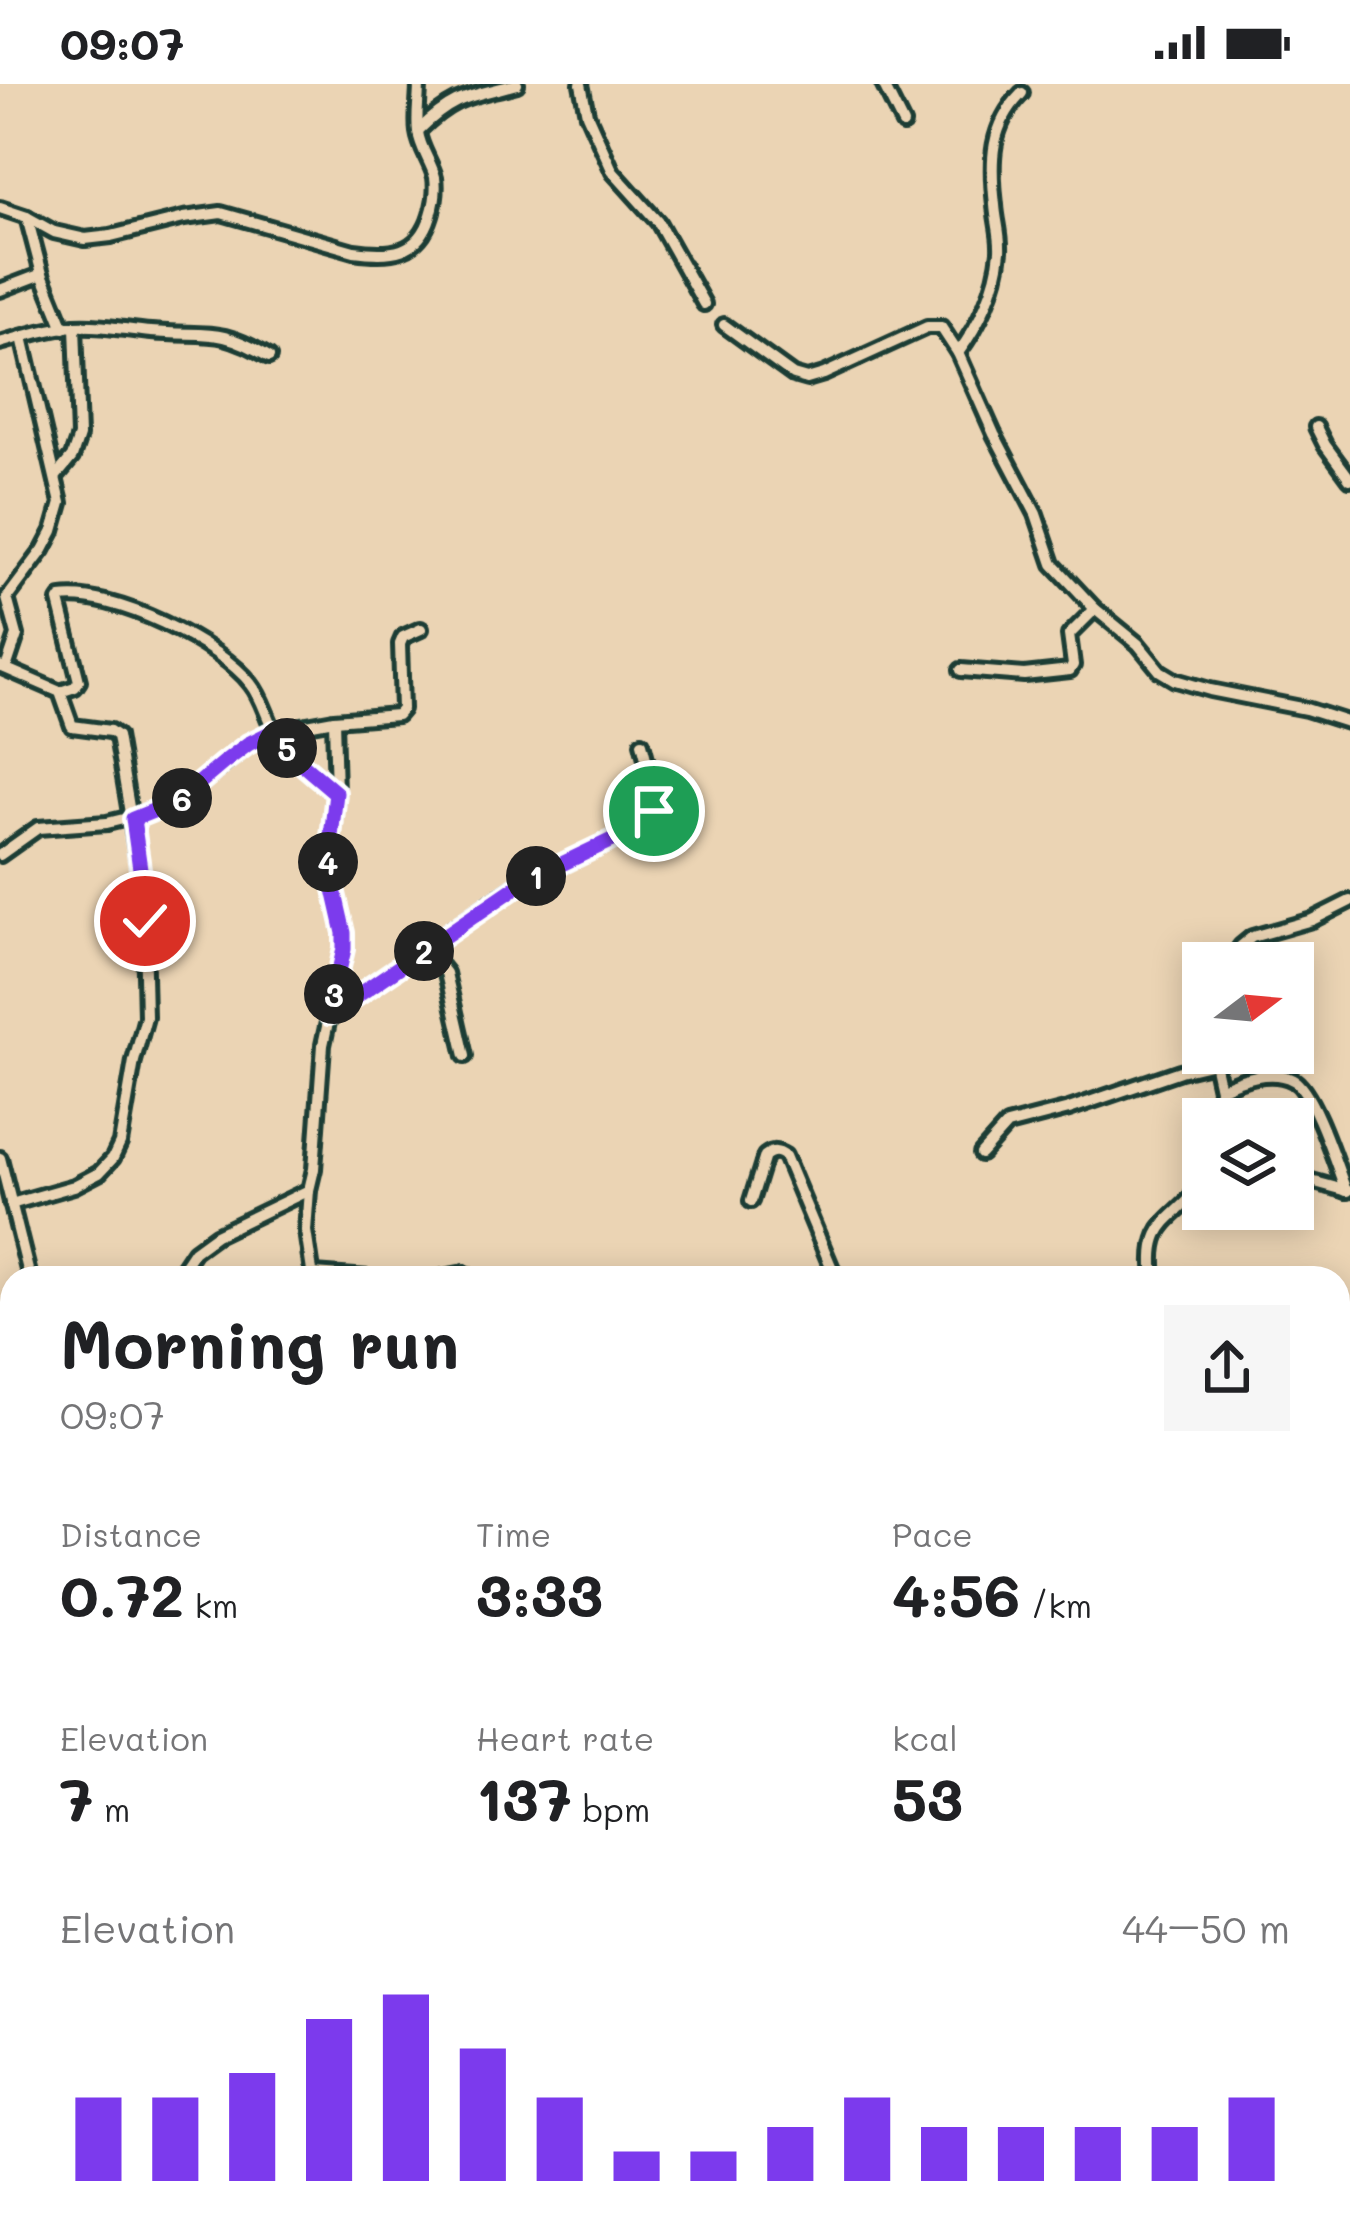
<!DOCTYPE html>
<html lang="en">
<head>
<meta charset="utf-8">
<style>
  body { margin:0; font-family:Mali,sans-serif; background:#f6f6f6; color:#202124; height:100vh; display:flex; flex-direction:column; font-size:45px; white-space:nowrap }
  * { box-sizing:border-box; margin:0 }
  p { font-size:39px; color:#757577 }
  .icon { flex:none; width:66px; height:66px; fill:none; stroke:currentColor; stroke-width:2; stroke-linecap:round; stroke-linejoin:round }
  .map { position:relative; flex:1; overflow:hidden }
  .panel { position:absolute; left:0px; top:1182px; width:1350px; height:975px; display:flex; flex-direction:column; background:#fff; border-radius:36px 36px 0 0; box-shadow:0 6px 30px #0003 }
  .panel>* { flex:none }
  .needle { width:78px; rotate:74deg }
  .tools { position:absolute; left:1182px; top:858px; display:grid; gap:24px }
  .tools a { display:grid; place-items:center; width:132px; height:132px; border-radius:0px; background:#fff; box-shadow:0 6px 30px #0003; font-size:60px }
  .pin { position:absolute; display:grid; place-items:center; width:102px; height:102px; color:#fff; margin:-51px; border:6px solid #fff; border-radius:50%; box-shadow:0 3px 12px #0007 }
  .km { position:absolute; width:60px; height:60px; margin:-30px; border-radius:50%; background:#222; color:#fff; font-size:33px; line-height:60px; text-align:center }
  .round { display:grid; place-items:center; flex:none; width:126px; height:126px; border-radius:0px; background:#f6f6f6 }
  .headline { display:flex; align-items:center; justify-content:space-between; height:204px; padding:0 60px }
  h1 { font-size:66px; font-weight:800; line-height:90px }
  .stats { display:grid; grid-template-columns:repeat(3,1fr); gap:18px; height:204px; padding:12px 60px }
  .stats div { display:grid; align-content:center }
  .stats b { font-size:60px; font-weight:800 }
  .stats small { font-size:33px; font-weight:400 }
  .stats p { font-size:33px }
  .chart { height:336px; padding:24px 60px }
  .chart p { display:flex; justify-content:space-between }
  .chart svg { width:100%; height:216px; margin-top:12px; stroke:#7c3aed; stroke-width:6 }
  .status { display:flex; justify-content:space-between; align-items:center; height:84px; padding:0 60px; background:#fff; direction:ltr }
  .status svg { height:33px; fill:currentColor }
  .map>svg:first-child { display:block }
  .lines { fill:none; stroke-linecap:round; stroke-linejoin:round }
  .stream { stroke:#679baa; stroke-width:3 }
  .minor-casing { stroke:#1f3d34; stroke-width:20 }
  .minor { stroke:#ebd4b4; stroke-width:10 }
  .route-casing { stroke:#fff; stroke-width:24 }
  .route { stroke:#7c3aed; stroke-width:15 }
</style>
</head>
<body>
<div class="status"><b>09:07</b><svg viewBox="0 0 49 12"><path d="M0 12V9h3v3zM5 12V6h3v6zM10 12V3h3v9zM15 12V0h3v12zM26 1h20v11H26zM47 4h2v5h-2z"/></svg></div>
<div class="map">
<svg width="1350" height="2155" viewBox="0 0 1350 2155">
  <rect width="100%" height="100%" fill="#ebd4b4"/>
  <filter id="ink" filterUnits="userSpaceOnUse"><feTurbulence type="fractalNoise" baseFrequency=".00833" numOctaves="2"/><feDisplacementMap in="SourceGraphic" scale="24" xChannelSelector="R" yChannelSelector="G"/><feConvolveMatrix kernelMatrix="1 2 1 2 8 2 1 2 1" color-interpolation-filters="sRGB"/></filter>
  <g filter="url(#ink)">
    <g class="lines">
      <g class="stream">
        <path d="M 0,2087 L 12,2082"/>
        <path d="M 1077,2145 L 1102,2155"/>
      </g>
      <g class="minor-casing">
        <g id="minor">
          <path d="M 581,0 L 587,30 L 613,88 L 658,138 L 704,220"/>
          <path d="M 883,0 L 903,40"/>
          <path d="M 419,46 C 456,10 470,13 517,0"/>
          <path d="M 0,124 L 27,133 L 54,148 L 85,155 L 111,152 L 184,134 L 221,129 L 354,167 C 390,172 419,171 431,131 C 435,118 437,107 435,93 C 431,78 420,64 418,48 C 416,33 419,16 419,0"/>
          <path d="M 27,133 L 42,190 L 64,244"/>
          <path d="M 0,206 L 42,190"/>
          <path d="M 724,241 L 793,291 L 807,295 L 824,290 L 927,243 L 941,243 L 958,269 L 994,350 L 1036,430 L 1053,480 L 1095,525 L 1138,560 L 1160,587 L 1175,596 L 1210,606 L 1306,625 L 1350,639"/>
          <path d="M 0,259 C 24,252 50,244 75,242 C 100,240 126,246 151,248 C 206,253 218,242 269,273"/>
          <path d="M 958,269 C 979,241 997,203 1000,167 C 1001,151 996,137 995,121 C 990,77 990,42 1022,9"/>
          <path d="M 1316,343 L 1325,361 L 1350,395"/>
          <path d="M 57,391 L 72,373 L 79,352 L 75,242"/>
          <path d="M 0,582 L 60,608 L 72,642 L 110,647 L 117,652 L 143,806 L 146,933 L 134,977 L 120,1059 L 113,1074 L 99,1089 L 74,1102 L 11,1120"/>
          <path d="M 6,584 L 17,551 L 7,514 L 43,466 L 53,447 L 61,419 L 22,253"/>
          <path d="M 961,586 L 1024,591 L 1070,586 L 1073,581 L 1069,551 L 1095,525"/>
          <path d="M 60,608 L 75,603 L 79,597 L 59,517 L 61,514 C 111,506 221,560 251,600 C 263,615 266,634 276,650 C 290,674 315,691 336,709"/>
          <path d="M 0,771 L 38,744 L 107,739 L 160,726 L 178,717 L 248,660 L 274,647 L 334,636 L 397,631 L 402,625 L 400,560 L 403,553 L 421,545"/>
          <path d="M 427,865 L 446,889 L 465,972"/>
          <path d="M 1229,879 L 1241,862 L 1252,853 L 1312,836 L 1350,817"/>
          <path d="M 329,931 L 511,805 L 639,743 L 654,727 L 656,713 L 642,659"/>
          <path d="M 1212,969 L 1220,1005 L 1217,1035"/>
          <path d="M 1220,1005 C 1240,995 1271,984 1293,996 C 1313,1006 1337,1083 1346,1107"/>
          <path d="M 981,1070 L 1007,1041 L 1069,1025 L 1180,987 L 1214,979"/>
          <path d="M 0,1074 L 30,1194"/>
          <path d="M 1293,1092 L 1348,1107"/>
          <path d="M 751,1117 L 765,1072 C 773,1066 778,1067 785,1072 L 836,1194"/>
          <path d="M 314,1190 L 369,1194"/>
          <path d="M 176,1194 L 194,1167 L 216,1151 L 309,1106"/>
          <path d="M 313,1194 L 306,1147 L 309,1106 L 314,1085 L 323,961 L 344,865 L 344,849 L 328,779 L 336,709 L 334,636"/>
          <path d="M 439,1194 L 464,1189 L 472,1194"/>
          <path d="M 1154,1194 C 1147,1134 1173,1140 1203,1099"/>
          <path d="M 1,1269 L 12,1313"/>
          <path d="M 1338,1280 L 1350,1264"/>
          <path d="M 0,1340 L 12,1335"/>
          <path d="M 1338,1412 L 1350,1411"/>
          <path d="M 0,1482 L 12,1477"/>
          <path d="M 1338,1605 L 1350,1606"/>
          <path d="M 1338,1729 L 1350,1730"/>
          <path d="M 0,1763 L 12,1789"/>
          <path d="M 1338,1900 L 1350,1900"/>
          <path d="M 101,2145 L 106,2155"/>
          <path d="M 419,2145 L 419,2155"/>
          <path d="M 517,2155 L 518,2145"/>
          <path d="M 880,2155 L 881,2145"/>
        </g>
      </g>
      <use href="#minor" class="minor"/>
    </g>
  </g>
  <g class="lines" filter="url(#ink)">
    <g class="route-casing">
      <path id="route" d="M 145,837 L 143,806 L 133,735 L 178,717 L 223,679 L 248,660 L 274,647 L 295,674 L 336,709 L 328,779 L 344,849 L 344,865 L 329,931 L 522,799 L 639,743 L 654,727"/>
    </g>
    <use href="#route" class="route"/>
  </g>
</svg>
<div class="tools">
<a><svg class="needle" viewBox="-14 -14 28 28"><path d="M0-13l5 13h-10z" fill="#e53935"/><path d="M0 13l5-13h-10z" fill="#757577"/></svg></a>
<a><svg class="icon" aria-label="layers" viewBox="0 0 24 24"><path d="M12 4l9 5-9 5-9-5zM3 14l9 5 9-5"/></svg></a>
</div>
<div class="pin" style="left:654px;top:727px;background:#1e9e55"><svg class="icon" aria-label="arrive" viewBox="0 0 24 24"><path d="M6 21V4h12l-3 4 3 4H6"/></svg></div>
<div class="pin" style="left:145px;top:837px;background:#d93025"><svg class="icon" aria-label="check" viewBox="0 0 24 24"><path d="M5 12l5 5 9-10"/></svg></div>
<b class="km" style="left:536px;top:792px">1</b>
<b class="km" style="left:424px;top:867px">2</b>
<b class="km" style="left:334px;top:910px">3</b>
<b class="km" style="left:328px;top:778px">4</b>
<b class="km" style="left:287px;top:664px">5</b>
<b class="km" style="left:182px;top:714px">6</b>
<section class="panel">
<div class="headline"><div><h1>Morning run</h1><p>09:07</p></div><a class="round"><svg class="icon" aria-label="share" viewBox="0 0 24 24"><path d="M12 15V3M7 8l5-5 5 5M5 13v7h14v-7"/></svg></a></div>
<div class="stats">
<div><p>Distance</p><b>0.72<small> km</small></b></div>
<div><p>Time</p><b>3:33</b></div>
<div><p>Pace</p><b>4:56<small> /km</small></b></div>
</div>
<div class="stats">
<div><p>Elevation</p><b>7<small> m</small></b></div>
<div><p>Heart rate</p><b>137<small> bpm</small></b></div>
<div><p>kcal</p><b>53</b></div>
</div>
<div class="chart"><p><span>Elevation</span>44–50 m</p>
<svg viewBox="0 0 160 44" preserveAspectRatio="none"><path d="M5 44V27M15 44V27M25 44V22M35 44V11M45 44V6M55 44V17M65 44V27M75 44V38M85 44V38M95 44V33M105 44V27M115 44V33M125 44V33M135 44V33M145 44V33M155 44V27"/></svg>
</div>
</section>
</div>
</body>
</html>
